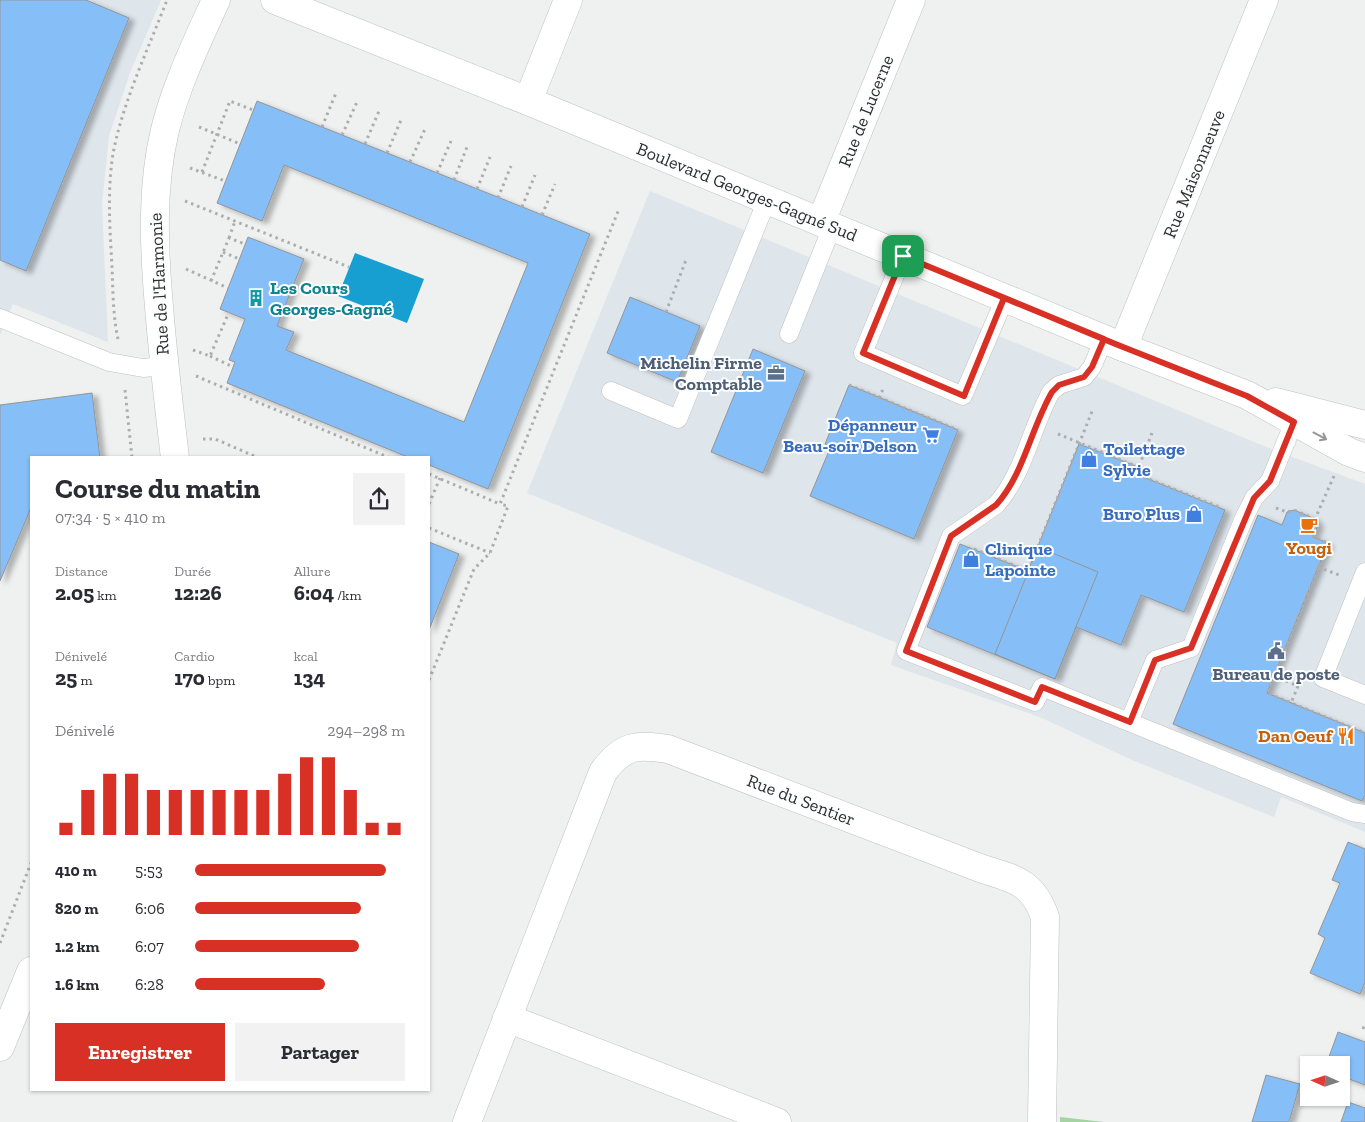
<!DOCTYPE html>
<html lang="fr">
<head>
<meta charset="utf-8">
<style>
  body { margin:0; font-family:"Zilla Slab",serif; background:#f2f2f3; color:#2b2b33; height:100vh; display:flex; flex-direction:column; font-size:19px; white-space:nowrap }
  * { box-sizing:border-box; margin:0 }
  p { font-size:16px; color:#7c7c81 }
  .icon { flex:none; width:28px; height:28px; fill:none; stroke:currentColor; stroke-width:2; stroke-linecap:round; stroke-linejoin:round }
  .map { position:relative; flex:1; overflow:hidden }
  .drawer { position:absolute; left:30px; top:456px; width:400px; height:635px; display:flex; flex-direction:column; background:#fff; border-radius:0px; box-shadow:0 1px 4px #0004 }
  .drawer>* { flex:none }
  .needle { width:32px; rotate:273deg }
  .tools { position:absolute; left:1300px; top:1056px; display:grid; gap:10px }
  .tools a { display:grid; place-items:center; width:50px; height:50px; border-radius:0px; background:#fff; box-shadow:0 1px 4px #0004; font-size:25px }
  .pin { position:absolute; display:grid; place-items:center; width:42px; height:42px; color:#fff; margin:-21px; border-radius:10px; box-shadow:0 2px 8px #0006 }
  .round { display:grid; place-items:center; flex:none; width:52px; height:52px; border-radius:0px; background:#f2f2f3 }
  .head { display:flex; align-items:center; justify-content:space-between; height:85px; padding:0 25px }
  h1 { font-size:28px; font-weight:700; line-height:38px }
  .metrics { display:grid; grid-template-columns:repeat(3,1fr); gap:8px; height:85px; padding:5px 25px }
  .metrics div { display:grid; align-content:center }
  .metrics b { font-size:21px; font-weight:700 }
  .metrics small { font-size:14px; font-weight:400 }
  .metrics p { font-size:14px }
  .chart { height:140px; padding:10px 25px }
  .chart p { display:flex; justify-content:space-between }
  .chart svg { width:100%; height:90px; margin-top:5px; stroke:#d93025; stroke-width:6 }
  .primary-button { display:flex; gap:10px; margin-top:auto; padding:10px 25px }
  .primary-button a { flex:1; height:58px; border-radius:0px; background:#d93025; color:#fff; font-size:20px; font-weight:700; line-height:58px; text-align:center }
  .primary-button a+a { background:#f2f2f3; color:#2b2b33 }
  ul { padding:0 25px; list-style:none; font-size:16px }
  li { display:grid; grid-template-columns:80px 60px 1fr; align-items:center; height:38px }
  li i { height:12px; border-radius:6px; background:#d93025 }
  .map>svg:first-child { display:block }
  .built { fill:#dee5eb }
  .green { fill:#a3d4a1 }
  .water { fill:#179fd1 }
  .building { fill:#86bef8; stroke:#949596; filter:url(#shadow) }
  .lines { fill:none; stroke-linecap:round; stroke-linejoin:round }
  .service-casing { stroke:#bfc0c1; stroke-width:19 }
  .minor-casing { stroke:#bfc0c1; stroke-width:29 }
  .tertiary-casing { stroke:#bfc0c1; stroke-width:29 }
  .path { stroke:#adadad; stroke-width:3; stroke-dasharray:2.5 4; stroke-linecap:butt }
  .service { stroke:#fff; stroke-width:18 }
  .minor { stroke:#fff; stroke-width:28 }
  .tertiary { stroke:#fff; stroke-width:28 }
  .oneway { stroke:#969696 }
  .route-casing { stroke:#fff; stroke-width:10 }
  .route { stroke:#d93025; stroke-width:6 }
  .labels { text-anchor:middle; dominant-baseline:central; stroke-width:4; stroke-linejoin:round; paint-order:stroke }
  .street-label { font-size:18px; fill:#2e2e2e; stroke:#fcfdfe }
  .culture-label { font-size:18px; font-weight:bold; fill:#0d838f; stroke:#fcfdfe; text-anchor:start }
  .service-label { font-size:18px; font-weight:bold; fill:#4e5e75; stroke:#fcfdfe; text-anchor:end }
  .shop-label { font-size:18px; font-weight:bold; fill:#366cbe; stroke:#fcfdfe; text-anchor:end }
  .food-label { font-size:18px; font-weight:bold; fill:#c56008; stroke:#fcfdfe }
</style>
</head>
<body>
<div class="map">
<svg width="1365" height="1122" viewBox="0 0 1365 1122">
  <defs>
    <filter id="shadow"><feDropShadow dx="5.5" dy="3" stdDeviation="2.5" flood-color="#0004"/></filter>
  </defs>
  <rect width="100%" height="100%" fill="#eff0f0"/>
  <g class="built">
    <path d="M 0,0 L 161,0 L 131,70 L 109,136 L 102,204 L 108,342 L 13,304 L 0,335 Z"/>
    <path d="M 650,191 L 1271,449 L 1365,484 L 1365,832 L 1281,797 L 1274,817 L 1132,760 L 1042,718 L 891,665 L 897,643 L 527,493 Z"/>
  </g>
  <path class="green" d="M 1060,1117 L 1104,1122 L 1060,1122 Z"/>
  <path class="water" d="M 355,253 L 424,279 L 407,323 L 338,296 Z"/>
  <g class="building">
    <path d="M 0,0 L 86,0 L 129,18 L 26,271 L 0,260 Z"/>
    <path d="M 257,101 L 590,234 L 488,489 L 429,465 L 429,458 L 410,458 L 227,383 L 235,362 L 229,360 L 245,319 L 220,309 L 248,237 L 304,259 L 277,326 L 294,332 L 286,350 L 464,422 L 528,263 L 284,165 L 262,221 L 217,203 Z"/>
    <path d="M 630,297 L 700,326 L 677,382 L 607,353 Z"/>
    <path d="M 753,349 L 805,371 L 763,473 L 711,452 Z"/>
    <path d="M 849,385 L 958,430 L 914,539 L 810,496 L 831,446 L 825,444 Z"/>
    <path d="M 92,393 L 100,458 L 31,458 L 31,508 L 0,581 L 0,405 Z"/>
    <path d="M 1079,444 L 1138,467 L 1136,474 L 1225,510 L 1184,612 L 1141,595 L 1121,645 L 1076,627 L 1055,679 L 927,627 L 960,544 L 1028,571 Z"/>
    <path d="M 1294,510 L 1315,519 L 1318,525 L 1313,537 L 1328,543 L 1267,693 L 1365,733 L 1365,795 L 1362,801 L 1173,724 L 1258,515 L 1282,525 L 1287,512 Z"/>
    <path d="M 429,542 L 459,554 L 429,630 Z"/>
    <path d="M 1038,547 L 1098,572 L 1055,679 L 995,654 Z"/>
    <path d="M 1348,842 L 1365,849 L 1365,982 L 1360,994 L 1310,973 L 1325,938 L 1318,934 L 1340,883 L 1332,880 Z"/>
    <path d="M 1338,1032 L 1365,1042 L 1365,1085 L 1341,1076 L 1341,1065 L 1326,1065 Z"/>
    <path d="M 1266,1075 L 1300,1084 L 1289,1122 L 1252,1122 Z"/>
    <path d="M 1348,1102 L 1365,1108 L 1365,1122 L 1341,1122 Z"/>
  </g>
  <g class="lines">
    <g class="service-casing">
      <g id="service">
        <path d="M 903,256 L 863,353 L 963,396 L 1005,298"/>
        <path d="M 0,318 L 109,362 L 143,368 L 164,366"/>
        <path d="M 789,334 L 832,227"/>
        <path d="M 1104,339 L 1092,367 L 1084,377 L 1059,385 L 1051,392 C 1031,428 1024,474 996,505 L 951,536 L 906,651 L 1035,702 L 1042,687 L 1352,812 L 1365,814"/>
        <path d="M 611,391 L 678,419 L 767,200"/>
        <path d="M 1365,572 L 1323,678 L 1365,695"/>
        <path d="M 1129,722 L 1155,660 L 1191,648 L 1244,518 L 1254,498 L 1270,481 L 1298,412"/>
      </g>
    </g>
    <g class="minor-casing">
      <g id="minor">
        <path d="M 528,101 L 568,0"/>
        <path d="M 821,222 L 911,0"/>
        <path d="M 1123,347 L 1264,0"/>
        <path d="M 175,458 C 169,407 163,357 159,307 C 154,248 151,188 165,130 C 176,85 197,42 216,0"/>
        <path d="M 507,1018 L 777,1122"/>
        <path d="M 0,1047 L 31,971"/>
        <path d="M 467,1122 L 603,772 C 623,745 636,744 668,749 L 980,868 C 1013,879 1032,880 1045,917 L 1042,1122"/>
      </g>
    </g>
    <g class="tertiary-casing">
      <g id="tertiary">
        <path d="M 275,0 L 528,101 L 1123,347 L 1247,395 L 1349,452 L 1365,458"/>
        <path d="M 1276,402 L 1365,425"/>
      </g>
    </g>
    <g class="path">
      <path d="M 199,127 L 240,144"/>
      <path d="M 322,127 L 336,93"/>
      <path d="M 342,135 L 357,102"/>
      <path d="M 365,144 L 379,111"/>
      <path d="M 387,153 L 401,120"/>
      <path d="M 410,162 L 425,129"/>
      <path d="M 190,168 L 225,181"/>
      <path d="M 202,172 L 230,101 L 253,110"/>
      <path d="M 437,173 L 451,141"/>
      <path d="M 454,180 L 467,147"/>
      <path d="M 477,189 L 490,157"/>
      <path d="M 498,198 L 511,166"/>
      <path d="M 185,201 L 349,267"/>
      <path d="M 522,207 L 535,175"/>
      <path d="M 542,215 L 555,184"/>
      <path d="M 229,238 L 235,221"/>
      <path d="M 223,252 L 239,259"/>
      <path d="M 186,269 L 228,288"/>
      <path d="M 211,281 L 229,238 L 245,244"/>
      <path d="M 666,312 L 686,260"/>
      <path d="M 118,339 C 113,317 113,291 112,267 C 110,230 107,191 113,154 C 122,104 149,47 167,0"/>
      <path d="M 193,350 L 210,356 L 229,312"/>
      <path d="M 210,356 L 233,367"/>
      <path d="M 196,376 L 390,458"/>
      <path d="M 849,385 L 958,430"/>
      <path d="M 125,390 L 132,458"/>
      <path d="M 879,398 L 884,387"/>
      <path d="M 1152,433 L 1136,474 L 1222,508"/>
      <path d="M 1058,434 L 1138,467"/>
      <path d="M 203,439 L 215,439 L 259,458"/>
      <path d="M 429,474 L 500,504 L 619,209"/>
      <path d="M 1334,476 L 1315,519 L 1318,525 L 1313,537 L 1328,543 L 1267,693 L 1365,733"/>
      <path d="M 429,504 L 440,478"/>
      <path d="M 1276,508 L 1287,512 L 1294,510 L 1315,519"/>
      <path d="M 429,528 L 490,553"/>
      <path d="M 974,549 L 1028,571 L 1093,409"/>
      <path d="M 1318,567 L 1339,575"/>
      <path d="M 1274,676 L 1298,686 L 1291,703"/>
      <path d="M 429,680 L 474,569 L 490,553 L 508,506 L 500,504"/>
      <path d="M 0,943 L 31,863"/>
      <path d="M 1363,1029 L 1365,1024"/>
      <path d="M 1289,1121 L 1292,1122"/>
    </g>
    <use href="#service" class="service"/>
    <use href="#minor" class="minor"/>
    <use href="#tertiary" class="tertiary"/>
  </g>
  <defs><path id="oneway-shaft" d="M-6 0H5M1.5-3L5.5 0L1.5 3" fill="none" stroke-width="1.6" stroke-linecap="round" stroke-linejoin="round" transform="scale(1.25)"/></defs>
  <use class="oneway" href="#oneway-shaft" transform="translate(1320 436) rotate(28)"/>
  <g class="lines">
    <g class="route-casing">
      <path id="route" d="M 903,256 L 1104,339 L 1092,367 L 1084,377 L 1059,385 L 1052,392 C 1031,428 1024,474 996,505 L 951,536 L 906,651 L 1035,702 L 1042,687 L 1130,722 L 1155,660 L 1191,648 L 1254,498 L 1270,481 L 1294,422 L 1247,396 L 1123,347 C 1083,331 1044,314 1004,298 L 964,396 L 863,353 L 903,256"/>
    </g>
    <use href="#route" class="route"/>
  </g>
  <defs>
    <g id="building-bare" transform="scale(1.35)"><path d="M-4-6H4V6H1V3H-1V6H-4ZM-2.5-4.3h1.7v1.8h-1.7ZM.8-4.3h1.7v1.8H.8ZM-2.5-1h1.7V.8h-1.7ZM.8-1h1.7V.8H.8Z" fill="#0f9aa8" stroke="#fcfdfe" stroke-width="2.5" paint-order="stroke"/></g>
    <g id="office-bare" transform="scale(1.35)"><path d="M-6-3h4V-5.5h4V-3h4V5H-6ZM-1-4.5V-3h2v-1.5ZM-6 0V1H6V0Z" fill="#5c6f8a" stroke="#fcfdfe" stroke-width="2.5" paint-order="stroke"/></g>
    <g id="supermarket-bare" transform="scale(1.35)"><path d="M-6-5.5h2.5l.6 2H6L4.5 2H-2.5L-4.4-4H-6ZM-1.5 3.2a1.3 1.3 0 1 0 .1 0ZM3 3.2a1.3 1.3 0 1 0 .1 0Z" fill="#3f7fe0" stroke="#fcfdfe" stroke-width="2.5" paint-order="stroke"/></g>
    <g id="shop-bare" transform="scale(1.35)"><path d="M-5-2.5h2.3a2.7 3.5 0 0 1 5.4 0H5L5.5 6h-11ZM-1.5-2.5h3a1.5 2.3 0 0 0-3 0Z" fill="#3f7fe0" stroke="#fcfdfe" stroke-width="2.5" paint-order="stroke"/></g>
    <g id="cafe-bare" transform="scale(1.35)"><path d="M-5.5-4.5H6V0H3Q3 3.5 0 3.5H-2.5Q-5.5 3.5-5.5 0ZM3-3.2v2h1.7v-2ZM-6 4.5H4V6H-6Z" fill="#e8710a" stroke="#fcfdfe" stroke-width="2.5" paint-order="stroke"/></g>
    <g id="civic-bare" transform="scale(1.35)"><path d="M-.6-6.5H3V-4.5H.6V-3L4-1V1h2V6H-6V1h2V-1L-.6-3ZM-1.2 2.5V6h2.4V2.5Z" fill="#5c6f8a" stroke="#fcfdfe" stroke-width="2.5" paint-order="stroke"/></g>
    <g id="restaurant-bare" transform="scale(1.35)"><path d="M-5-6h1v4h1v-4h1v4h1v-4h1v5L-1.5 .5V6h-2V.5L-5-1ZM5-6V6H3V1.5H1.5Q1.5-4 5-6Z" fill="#e8710a" stroke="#fcfdfe" stroke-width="2.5" paint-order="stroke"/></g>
  </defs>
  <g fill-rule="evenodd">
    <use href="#building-bare" x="256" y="298"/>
    <use href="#office-bare" x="776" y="373"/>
    <use href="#supermarket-bare" x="931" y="435"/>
    <use href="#shop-bare" x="1089" y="459"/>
    <use href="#shop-bare" x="1194" y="514"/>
    <use href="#cafe-bare" x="1309" y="525"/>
    <use href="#shop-bare" x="971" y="559"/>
    <use href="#civic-bare" x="1276" y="651"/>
    <use href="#restaurant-bare" x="1346" y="736"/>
  </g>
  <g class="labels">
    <g class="street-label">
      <text transform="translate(866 111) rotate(-68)">Rue de Lucerne</text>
      <text transform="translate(1194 174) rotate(-68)">Rue Maisonneuve</text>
      <text transform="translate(747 192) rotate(22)">Boulevard Georges-Gagné Sud</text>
      <text transform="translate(159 284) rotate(-93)">Rue de l'Harmonie</text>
      <text transform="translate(801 800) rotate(21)">Rue du Sentier</text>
    </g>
    <g class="culture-label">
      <text x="270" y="288">Les Cours<tspan x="270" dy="21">Georges-Gagné</tspan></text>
    </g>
    <g class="service-label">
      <text x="762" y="363">Michelin Firme<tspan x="762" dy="21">Comptable</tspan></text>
      <text x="1276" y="674" text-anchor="middle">Bureau de poste</text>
    </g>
    <g class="shop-label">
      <text x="917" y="425">Dépanneur<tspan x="917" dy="21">Beau-soir Delson</tspan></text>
      <text x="1103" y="449" text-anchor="start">Toilettage<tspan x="1103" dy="21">Sylvie</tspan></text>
      <text x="1180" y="514">Buro Plus</text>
      <text x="985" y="549" text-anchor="start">Clinique<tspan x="985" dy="21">Lapointe</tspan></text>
    </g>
    <g class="food-label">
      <text x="1309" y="548">Yougi</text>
      <text x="1332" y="736" text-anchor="end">Dan Oeuf</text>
    </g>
  </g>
</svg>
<div class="tools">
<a><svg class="needle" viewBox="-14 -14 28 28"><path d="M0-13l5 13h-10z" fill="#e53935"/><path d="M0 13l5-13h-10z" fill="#7c7c81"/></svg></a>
</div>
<div class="pin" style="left:903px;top:256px;background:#1e9e55"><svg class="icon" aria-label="arrive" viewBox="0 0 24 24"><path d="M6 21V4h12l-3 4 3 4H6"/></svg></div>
<section class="drawer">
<div class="head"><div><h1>Course du matin</h1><p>07:34 · 5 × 410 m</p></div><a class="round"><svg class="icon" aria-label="share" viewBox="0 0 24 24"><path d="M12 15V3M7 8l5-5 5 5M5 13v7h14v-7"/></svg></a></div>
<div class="metrics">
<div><p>Distance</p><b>2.05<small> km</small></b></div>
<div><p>Durée</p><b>12:26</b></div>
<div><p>Allure</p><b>6:04<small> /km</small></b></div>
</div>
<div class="metrics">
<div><p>Dénivelé</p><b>25<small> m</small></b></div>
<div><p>Cardio</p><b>170<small> bpm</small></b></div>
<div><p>kcal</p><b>134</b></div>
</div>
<div class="chart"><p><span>Dénivelé</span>294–298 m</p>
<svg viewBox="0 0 160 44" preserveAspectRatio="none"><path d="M5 44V38M15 44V22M25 44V14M35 44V14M45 44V22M55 44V22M65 44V22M75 44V22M85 44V22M95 44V22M105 44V14M115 44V6M125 44V6M135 44V22M145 44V38M155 44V38"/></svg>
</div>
<ul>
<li><b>410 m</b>5:53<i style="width:91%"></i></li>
<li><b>820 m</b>6:06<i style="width:79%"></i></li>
<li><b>1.2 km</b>6:07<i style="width:78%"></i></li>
<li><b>1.6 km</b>6:28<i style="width:62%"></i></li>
</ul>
<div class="primary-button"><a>Enregistrer</a><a>Partager</a></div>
</section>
</div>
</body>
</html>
